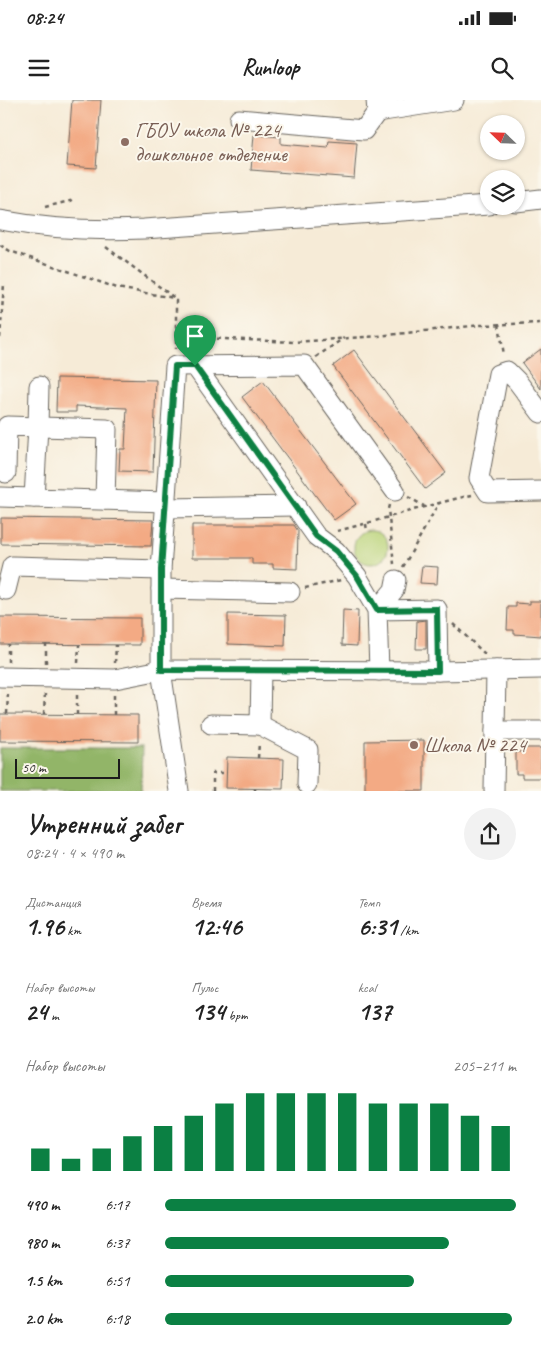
<!DOCTYPE html>
<html lang="ru">
<head>
<meta charset="utf-8">
<style>
  body { margin:0; font-family:Caveat,sans-serif; background:#f2f2f2; color:#222; height:100vh; display:flex; flex-direction:column; font-size:19px; white-space:nowrap }
  * { box-sizing:border-box; margin:0 }
  p { font-size:16px; color:#767676 }
  .icon { flex:none; width:28px; height:28px; fill:none; stroke:currentColor; stroke-width:2; stroke-linecap:round; stroke-linejoin:round }
  .map { position:relative; height:691px; overflow:hidden }
  .panel { display:flex; flex-direction:column; background:#fff; flex:1 }
  .panel>* { flex:none }
  .needle { width:32px; rotate:293deg }
  .tools { position:absolute; left:480px; top:15px; display:grid; gap:10px }
  .tools a { display:grid; place-items:center; width:45px; height:45px; border-radius:50%; background:#fff; box-shadow:0 1px 4px #0004; font-size:25px }
  .scale { position:absolute; left:15px; bottom:12px; width:105px; box-sizing:border-box; padding-left:5px; border:2px solid #1c1c1c; border-top:0; font-size:14px; line-height:18px; white-space:nowrap; color:#1c1c1c; -webkit-text-stroke:4px #fbf7ec; paint-order:stroke }
  .pin { position:absolute; display:grid; place-items:center; width:42px; height:42px; color:#fff; margin:-51px -21px; border-radius:50% 50% 50% 0; rotate:-45deg; box-shadow:0 0 5px #0007 }
  .pin .icon { rotate:45deg }
  .round { display:grid; place-items:center; flex:none; width:52px; height:52px; border-radius:26px; background:#f2f2f2 }
  .head { display:flex; align-items:center; justify-content:space-between; height:85px; padding:0 25px }
  h1 { font-size:28px; font-weight:700; line-height:38px }
  .figures { display:grid; grid-template-columns:repeat(3,1fr); gap:8px; height:85px; padding:5px 25px }
  .figures div { display:grid; align-content:center }
  .figures b { font-size:25px; font-weight:700 }
  .figures small { font-size:14px; font-weight:400 }
  .figures p { font-size:14px }
  .chart { height:140px; padding:10px 25px }
  .chart p { display:flex; justify-content:space-between }
  .chart svg { width:100%; height:90px; margin-top:5px; stroke:#0b8043; stroke-width:6 }
  ul { padding:0 25px; list-style:none; font-size:16px }
  li { display:grid; grid-template-columns:80px 60px 1fr; align-items:center; height:38px }
  li i { height:12px; border-radius:6px; background:#0b8043 }
  .status { display:flex; justify-content:space-between; align-items:center; height:35px; padding:0 25px; background:#fff; direction:ltr }
  .status svg { height:14px; fill:currentColor }
  header { display:flex; justify-content:space-between; align-items:center; height:65px; padding:0 25px; background:#fff; font-size:22px; font-weight:700 }
  .map>svg:first-child { display:block }
  .green { fill:#b9d378; stroke:#6a784a }
  .forest { fill:#92b568; stroke:#576842 }
  .building { fill:#f3aa84 }
  .lines { fill:none; stroke-linecap:round; stroke-linejoin:round }
  .minor-casing { stroke:#68645d; stroke-width:21 }
  .path { stroke:#68645d; stroke-width:2.5; stroke-dasharray:4 4; stroke-linecap:butt }
  .minor { stroke:#fff; stroke-width:19 }
  .route-casing { stroke:#fff; stroke-width:10 }
  .route { stroke:#0b8043; stroke-width:6 }
  .education-dot { fill:#8d6e63; stroke:#fbf7ec; stroke-width:2 }
  .labels { text-anchor:middle; dominant-baseline:central; stroke-width:4; stroke-linejoin:round; paint-order:stroke }
  .education-label { font-size:21px; fill:#785e54; stroke:#fbf7ec; text-anchor:start }
</style>
</head>
<body>
<div class="status"><b>08:24</b><svg viewBox="0 0 49 12"><path d="M0 12V9h3v3zM5 12V6h3v6zM10 12V3h3v9zM15 12V0h3v12zM26 1h20v11H26zM47 4h2v5h-2z"/></svg></div>
<header><svg class="icon" aria-label="menu" viewBox="0 0 24 24"><path d="M4 6h16M4 12h16M4 18h16"/></svg>Runloop<svg class="icon" aria-label="search" viewBox="0 0 24 24"><circle cx="10" cy="10" r="6"/><path d="M15 15l6 6"/></svg></header>
<div class="map">
<svg width="541" height="691" viewBox="0 0 541 691">
  <rect width="100%" height="100%" fill="#fbf7ec"/>
  <filter id="ink" filterUnits="userSpaceOnUse"><feTurbulence type="fractalNoise" baseFrequency=".02" numOctaves="2"/><feDisplacementMap in="SourceGraphic" scale="10" xChannelSelector="R" yChannelSelector="G"/><feConvolveMatrix kernelMatrix="1 2 1 2 8 2 1 2 1" color-interpolation-filters="sRGB"/></filter>
  <filter id="wash" filterUnits="userSpaceOnUse"><feTurbulence type="fractalNoise" baseFrequency=".0096" numOctaves="4" result="noise"/><feDisplacementMap in="SourceGraphic" scale="20" xChannelSelector="R" yChannelSelector="G"/><feGaussianBlur stdDeviation="1.12" result="paint"/><feColorMatrix in="noise" values="0 0 0 0 0 0 0 0 0 0 0 0 0 0 0 0 0 1.4 0 .05"/><feComposite in="paint" operator="in"/></filter>
  <g filter="url(#wash)">
    <rect width="100%" height="100%" fill="#f6ebd7"/>
    <circle class="green" cx="371" cy="447" r="17"/>
    <path class="forest" d="M 0,648 L 142,648 L 141,691 L 0,691 Z"/>
    <g id="blocks">
      <g class="building">
        <path d="M 72,0 L 101,0 L 96,68 L 67,66 Z"/>
        <path d="M 254,35 L 281,37 L 281,44 L 328,48 L 329,41 L 357,43 L 354,78 L 251,70 Z"/>
        <path d="M 541,249 L 541,289 L 522,263 Z"/>
        <path d="M 354,250 L 446,373 L 425,389 L 333,266 Z"/>
        <path d="M 57,278 L 156,280 L 153,372 L 119,371 L 120,349 L 125,349 L 127,308 L 76,306 L 76,312 L 56,312 Z"/>
        <path d="M 263,281 L 356,404 L 334,420 L 242,297 Z"/>
        <path d="M 1,418 L 153,420 L 151,446 L 1,444 Z"/>
        <path d="M 192,425 L 294,425 L 298,431 L 297,469 L 273,468 L 273,464 L 252,464 L 252,458 L 192,458 Z"/>
        <path d="M 422,466 L 438,467 L 437,484 L 420,483 Z"/>
        <path d="M 530,501 L 541,501 L 541,536 L 514,534 L 514,530 L 507,530 L 508,507 L 516,507 L 516,503 L 530,504 Z"/>
        <path d="M 343,510 L 358,511 L 357,546 L 342,545 Z"/>
        <path d="M 228,514 L 286,515 L 285,546 L 228,544 Z"/>
        <path d="M 0,517 L 140,518 L 140,545 L 0,544 Z"/>
        <path d="M 426,520 L 426,549 L 416,549 L 417,521 Z"/>
        <path d="M 0,614 L 138,615 L 138,642 L 0,641 Z"/>
        <path d="M 424,640 L 424,691 L 365,691 L 365,641 Z"/>
        <path d="M 522,648 L 541,648 L 541,678 L 522,678 L 522,674 L 516,674 L 516,652 L 522,652 Z"/>
        <path d="M 227,657 L 284,659 L 283,689 L 226,688 Z"/>
      </g>
    </g>
  </g>
  <g filter="url(#ink)">
    <use href="#blocks" fill-opacity="0" stroke="#68645d" stroke-width="1"/>
    <g class="lines">
      <g class="minor-casing">
        <g id="minor">
          <path d="M 376,0 L 377,12 L 454,0"/>
          <path d="M 239,19 L 364,30 L 377,12"/>
          <path d="M 516,102 L 541,99"/>
          <path d="M 0,120 C 47,129 96,131 144,129 L 489,105"/>
          <path d="M 195,266 L 316,436 L 336,451 L 357,476 L 377,510 L 379,571"/>
          <path d="M 541,313 L 517,281 L 507,271 L 498,274 L 479,378 L 488,392 L 541,391"/>
          <path d="M 6,373 L 7,326 L 107,329 L 105,400"/>
          <path d="M 0,397 L 166,402"/>
          <path d="M 34,398 L 38,327 L 39,286"/>
          <path d="M 166,408 L 296,406"/>
          <path d="M 396,480 L 394,490 L 377,510 L 437,509 L 438,571"/>
          <path d="M 161,489 L 290,492"/>
          <path d="M 6,490 L 12,466 L 161,470"/>
          <path d="M 496,570 L 495,631 L 541,631"/>
          <path d="M 0,577 L 115,579 L 161,570 L 438,571 L 541,569"/>
          <path d="M 211,624 L 260,625 L 261,570"/>
          <path d="M 260,625 L 308,650 L 307,684"/>
          <path d="M 179,691 L 161,570 L 161,470 L 175,266 L 304,265 L 395,391"/>
          <path d="M 494,691 L 495,631"/>
        </g>
      </g>
      <g class="path">
        <path d="M 45,107 L 74,100"/>
        <path d="M 0,145 L 10,151 L 117,188 L 174,198"/>
        <path d="M 106,147 L 176,199 L 176,249"/>
        <path d="M 499,224 L 504,255"/>
        <path d="M 177,237 L 295,242 L 378,236 L 481,225 L 541,223"/>
        <path d="M 177,237 L 190,247 L 191,250"/>
        <path d="M 0,238 L 4,184"/>
        <path d="M 316,257 L 344,238"/>
        <path d="M 408,397 L 424,406"/>
        <path d="M 389,405 L 388,409 L 394,464"/>
        <path d="M 366,424 L 367,431"/>
        <path d="M 337,431 C 382,420 426,405 472,395"/>
        <path d="M 403,467 L 439,403"/>
        <path d="M 305,488 L 341,480"/>
        <path d="M 453,524 L 485,554"/>
        <path d="M 8,562 L 8,544"/>
        <path d="M 46,563 L 46,544"/>
        <path d="M 78,563 L 79,545"/>
        <path d="M 115,563 L 116,545"/>
        <path d="M 7,614 L 8,593"/>
        <path d="M 44,614 L 45,593"/>
        <path d="M 77,615 L 77,594"/>
        <path d="M 114,615 L 114,594"/>
        <path d="M 258,658 L 259,642"/>
        <path d="M 255,689 L 255,691"/>
        <path d="M 213,691 L 213,673 L 226,673"/>
      </g>
      <use href="#minor" class="minor"/>
    </g>
  </g>
  <g class="lines" filter="url(#ink)">
    <g class="route-casing">
      <path id="route" d="M 175,266 L 195,266 L 316,436 L 336,451 L 357,476 L 377,510 L 437,509 L 438,571 L 161,570 L 161,470 Z"/>
    </g>
    <use href="#route" class="route"/>
  </g>
  <g class="education-dot">
    <circle cx="125" cy="42" r="5"/>
    <circle cx="414" cy="645" r="5"/>
  </g>
  <g class="labels">
    <g class="education-label">
      <text x="135" y="30">ГБОУ школа № 224<tspan x="135" dy="24">дошкольное отделение</tspan></text>
      <text x="424" y="645">Школа № 224</text>
    </g>
  </g>
</svg>
<div class="tools">
<a><svg class="needle" viewBox="-14 -14 28 28"><path d="M0-13l5 13h-10z" fill="#e53935"/><path d="M0 13l5-13h-10z" fill="#767676"/></svg></a>
<a><svg class="icon" aria-label="layers" viewBox="0 0 24 24"><path d="M12 4l9 5-9 5-9-5zM3 14l9 5 9-5"/></svg></a>
</div>
<div class="scale">50 m</div>
<div class="pin" style="left:195px;top:266px;background:#1e9e55"><svg class="icon" aria-label="arrive" viewBox="0 0 24 24"><path d="M6 21V4h12l-3 4 3 4H6"/></svg></div>
</div>
<section class="panel">
<div class="head"><div><h1>Утренний забег</h1><p>08:24 · 4 × 490 m</p></div><a class="round"><svg class="icon" aria-label="share" viewBox="0 0 24 24"><path d="M12 15V3M7 8l5-5 5 5M5 13v7h14v-7"/></svg></a></div>
<div class="figures">
<div><p>Дистанция</p><b>1.96<small> km</small></b></div>
<div><p>Время</p><b>12:46</b></div>
<div><p>Темп</p><b>6:31<small> /km</small></b></div>
</div>
<div class="figures">
<div><p>Набор высоты</p><b>24<small> m</small></b></div>
<div><p>Пульс</p><b>134<small> bpm</small></b></div>
<div><p>kcal</p><b>137</b></div>
</div>
<div class="chart"><p><span>Набор высоты</span>205–211 m</p>
<svg viewBox="0 0 160 44" preserveAspectRatio="none"><path d="M5 44V33M15 44V38M25 44V33M35 44V27M45 44V22M55 44V17M65 44V11M75 44V6M85 44V6M95 44V6M105 44V6M115 44V11M125 44V11M135 44V11M145 44V17M155 44V22"/></svg>
</div>
<ul>
<li><b>490 m</b>6:17<i style="width:100%"></i></li>
<li><b>980 m</b>6:37<i style="width:81%"></i></li>
<li><b>1.5 km</b>6:51<i style="width:71%"></i></li>
<li><b>2.0 km</b>6:18<i style="width:99%"></i></li>
</ul>
</section>
</body>
</html>
